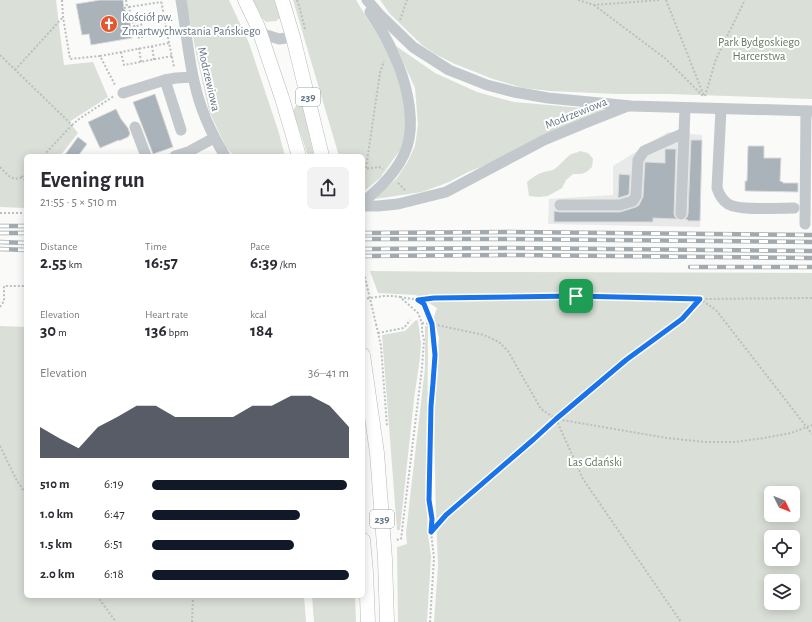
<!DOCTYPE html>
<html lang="en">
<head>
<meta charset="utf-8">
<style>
  body { margin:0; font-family:"Alegreya Sans",sans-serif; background:#f2f2f3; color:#2b2b33; height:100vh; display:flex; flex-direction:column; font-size:15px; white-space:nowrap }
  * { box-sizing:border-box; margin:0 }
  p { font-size:13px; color:#7c7c81 }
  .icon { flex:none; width:22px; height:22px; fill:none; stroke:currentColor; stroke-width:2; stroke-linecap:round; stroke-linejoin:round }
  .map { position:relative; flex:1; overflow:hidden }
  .drawer { position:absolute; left:24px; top:154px; width:341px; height:444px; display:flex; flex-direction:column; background:#fff; border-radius:6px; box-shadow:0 2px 10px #0003 }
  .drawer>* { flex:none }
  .needle { width:26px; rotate:133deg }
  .controls { position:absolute; left:764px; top:486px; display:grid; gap:8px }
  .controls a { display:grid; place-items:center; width:36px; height:36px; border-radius:6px; background:#fff; box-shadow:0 2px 10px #0003; font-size:20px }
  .pin { position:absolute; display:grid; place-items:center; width:34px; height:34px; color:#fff; margin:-17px; border-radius:8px; box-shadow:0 2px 6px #0006 }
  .round { display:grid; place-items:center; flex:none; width:42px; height:42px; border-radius:6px; background:#f2f2f3 }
  .summary { display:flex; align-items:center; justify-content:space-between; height:68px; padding:0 16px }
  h1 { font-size:22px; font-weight:700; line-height:30px }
  .stats { display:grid; grid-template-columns:repeat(3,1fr); gap:6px; height:68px; padding:4px 16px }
  .stats div { display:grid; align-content:center }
  .stats b { font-size:17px; font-weight:700 }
  .stats small { font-size:11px; font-weight:400 }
  .stats p { font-size:11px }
  .chart { height:112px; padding:8px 16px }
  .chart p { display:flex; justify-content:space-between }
  .chart svg { width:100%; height:72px; margin-top:4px; fill:#111827; opacity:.7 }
  ul { padding:0 16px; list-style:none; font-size:13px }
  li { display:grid; grid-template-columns:64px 48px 1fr; align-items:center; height:30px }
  li i { height:10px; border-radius:5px; background:#111827 }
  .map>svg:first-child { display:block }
  .built { fill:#e8e9e9 }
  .green { fill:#dadfd7; fill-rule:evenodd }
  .building { fill:#aab3b9; stroke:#dcdcda }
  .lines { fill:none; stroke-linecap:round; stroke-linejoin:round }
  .major-casing { stroke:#b5babe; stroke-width:15 }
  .path { stroke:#bbbfc2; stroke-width:2; stroke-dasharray:2 2; stroke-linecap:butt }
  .minor { stroke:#c3c8cc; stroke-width:11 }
  .major { stroke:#fff; stroke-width:14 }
  .rail-casing { stroke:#a2aab0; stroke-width:4.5 }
  .rail { stroke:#fff; stroke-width:3; stroke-dasharray:9; stroke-linecap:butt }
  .path-bridge { stroke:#bbbfc2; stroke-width:2; stroke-dasharray:2 2; stroke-linecap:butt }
  .route-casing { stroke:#fff; stroke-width:8 }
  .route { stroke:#1a73e8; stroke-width:5 }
  .labels { text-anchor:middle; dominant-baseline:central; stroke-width:4; stroke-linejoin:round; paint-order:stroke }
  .shield { fill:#fff; stroke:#939fa8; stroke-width:1 }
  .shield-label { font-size:11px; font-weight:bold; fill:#657683 }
  .poi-label { font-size:12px; fill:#657683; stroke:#fff; text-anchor:start }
  .park-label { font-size:12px; fill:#687a64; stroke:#fff }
  .street-label { font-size:12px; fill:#657683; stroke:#fff }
</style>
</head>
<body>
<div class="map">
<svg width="812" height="622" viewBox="0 0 812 622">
  <rect width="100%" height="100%" fill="#fafaf8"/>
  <path class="built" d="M 668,132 L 702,135 L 700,227 L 548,224 L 549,199 L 613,195 L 613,166 Z"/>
  <g class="green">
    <path d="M 0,0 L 56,0 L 64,65 L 93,62 L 108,97 L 69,122 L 78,133 L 60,156 L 26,156 L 26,208 L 0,207 Z"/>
    <path d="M 186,0 L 229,0 L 249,43 L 278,130 L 285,156 L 234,156 L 226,147 L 209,111 L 197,58 Z"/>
    <path d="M 253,0 L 274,0 L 280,18 L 276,21 L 266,22 L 262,18 Z"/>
    <path d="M 293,0 L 356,0 L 391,57 L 405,101 L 406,126 L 404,138 L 400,150 L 380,178 L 363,192 L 363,156 L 339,156 Z"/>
    <path d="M 380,0 L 812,0 L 812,99 L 669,94 L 617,94 L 550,91 L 523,88 L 493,79 L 455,64 L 435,54 L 422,45 L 390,14 Z"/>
    <path d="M 396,46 L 435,73 L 477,92 L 514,102 L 606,110 L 535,139 L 499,160 L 468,172 L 449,182 L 422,192 L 375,199 L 397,178 L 408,161 L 415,146 L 418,125 L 415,88 Z"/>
    <path d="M 302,104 L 303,107 L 314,156 L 308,156 L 293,111 L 296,106 Z"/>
    <path d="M 580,151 L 588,153 L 593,159 L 592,167 C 585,174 583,174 573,174 L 566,180 L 562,188 L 548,196 L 539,197 L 529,196 L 527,182 C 532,178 537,174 544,172 C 547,171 550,171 553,170 C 560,166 564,159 570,155 C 573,153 577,153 580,151 Z"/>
    <path d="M 370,271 L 477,272 L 812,273 L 812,622 L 434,622 L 438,566 L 436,515 L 434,426 L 439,338 L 434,317 L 437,308 L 416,295 L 378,293 ZM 771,493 L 793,493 L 793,515 L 771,515 ZM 771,537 L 793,537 L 793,559 L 771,559 ZM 771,581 L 793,581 L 793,603 L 771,603 Z"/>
    <path d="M 416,320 L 418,321 L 421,343 L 420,358 L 414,399 L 400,530 L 397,530 L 382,335 L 405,331 Z"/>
    <path d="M 0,326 L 26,327 L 26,596 L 304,596 L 306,622 L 0,622 Z"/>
    <path d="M 425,326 L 428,326 L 427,506 L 428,535 L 431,556 L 427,622 L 398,622 L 397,547 L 407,544 L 406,533 L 425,368 Z"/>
    <path d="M 312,596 L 355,596 L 356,622 L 314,622 Z"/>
  </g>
  <g class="building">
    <path d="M 100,0 L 123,0 L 124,9 L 129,14 L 132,38 L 91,45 L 89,34 L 82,35 L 76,4 Z"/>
    <path d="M 155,94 L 173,147 L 153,154 L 133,102 Z"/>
    <path d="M 116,109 L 121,119 L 128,128 L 130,134 L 128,137 L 119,141 L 119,140 L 100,148 L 88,122 Z"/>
    <path d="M 78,137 L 87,144 L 78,156 L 64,156 Z"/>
    <path d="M 691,140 L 702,140 L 700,221 L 688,221 L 688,220 L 685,219 L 687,217 L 688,214 Z"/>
    <path d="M 748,146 L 764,146 L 764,158 L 781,158 L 780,181 L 783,182 L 783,183 L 798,183 L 798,192 L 745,191 L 745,181 L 747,181 Z"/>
    <path d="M 665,149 L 676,149 L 674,214 L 675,217 L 677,219 L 653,218 L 653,222 L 554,222 L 554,211 L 560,212 L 620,212 L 636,207 L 639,205 L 643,197 L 645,162 L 665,163 Z"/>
    <path d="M 619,174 L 630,175 L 629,194 L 628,195 L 618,198 Z"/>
  </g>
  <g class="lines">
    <g class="major-casing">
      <g id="major">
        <path d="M 245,0 L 258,27 L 282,98 L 299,156"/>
        <path d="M 282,0 L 293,37 L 322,156"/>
        <path d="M 363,355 L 377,453 L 385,559 L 387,622"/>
        <path d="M 363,540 L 366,572 L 368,622"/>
      </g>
    </g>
    <g class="path">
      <path d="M 62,0 L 63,17 L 70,59 L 100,56 L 115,85"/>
      <path d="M 126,0 L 127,7"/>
      <path d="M 297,0 L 300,9 L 305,29"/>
      <path d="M 578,0 L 594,5 L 660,0"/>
      <path d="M 666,0 L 704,96"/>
      <path d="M 594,5 L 666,59 L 704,97"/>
      <path d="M 129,7 L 161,2"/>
      <path d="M 124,8 L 129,7 L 131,18 L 139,38 L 142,37 L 136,22 L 140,21 L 145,35 L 167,33 L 161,0"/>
      <path d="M 400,20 L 407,0"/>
      <path d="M 167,33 L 174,67"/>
      <path d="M 152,46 L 154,60"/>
      <path d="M 139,48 L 141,62"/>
      <path d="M 121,52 L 124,65 L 172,56"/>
      <path d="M 0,55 L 72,125 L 43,156"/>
      <path d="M 100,56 L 169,43"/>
      <path d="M 15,70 L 63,17"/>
      <path d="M 705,96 L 716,59 L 745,0"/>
      <path d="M 72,125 L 79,119 L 114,96"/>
      <path d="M 0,167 C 7,174 12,182 22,177"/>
      <path d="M 366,168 L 380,73 L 384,61"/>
      <path d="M 363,169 L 379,167 L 383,169"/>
      <path d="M 26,173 L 22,177 L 26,181"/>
      <path d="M 398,183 L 406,191"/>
      <path d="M 0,213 L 26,213"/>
      <path d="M 400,297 L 418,300 L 424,304 L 432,324 L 434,337 L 435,355 L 433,383 L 431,405 L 429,500 L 432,519 L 431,532 L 434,558 L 430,622"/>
      <path d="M 363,299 L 384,296 L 393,296 L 400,297 L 418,313 L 422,323 L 422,331 L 424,340 L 422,368 L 401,539 L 396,540"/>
      <path d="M 418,300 L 434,297 L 576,296 L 702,299 L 812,298"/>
      <path d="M 0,307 L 4,301 L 4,286 L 26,286"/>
      <path d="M 422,323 L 432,324 L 484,335 L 499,342 L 508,351 L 541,409 L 556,419 L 667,438 L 705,442 L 735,442 L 764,438 L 791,433 L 812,425"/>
      <path d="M 376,324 L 381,346 L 387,426"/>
      <path d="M 378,333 L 404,328 L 410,320"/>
      <path d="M 556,419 L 583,479 L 681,622"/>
      <path d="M 0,446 L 16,479 L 26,494"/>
      <path d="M 431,532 L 446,515 L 534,439 L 556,419 L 626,360 L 682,319 L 700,299 L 716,310 L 812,434"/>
      <path d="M 97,596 L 116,622"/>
      <path d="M 192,622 L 193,596"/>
    </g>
    <g class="minor">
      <path d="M 181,0 C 186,28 188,57 195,85 C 201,112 211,133 225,156"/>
      <path d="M 367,0 L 380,15 L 413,47 L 449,70 L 487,85 L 514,92 L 548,98 L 631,106 L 812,111"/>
      <path d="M 260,33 L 279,39 L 293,37"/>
      <path d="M 123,93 L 165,80"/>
      <path d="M 721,109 L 717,188 C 719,194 722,200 728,204 C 739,211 779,208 794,208"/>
      <path d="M 135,127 L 146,156"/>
      <path d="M 181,130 L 165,80 L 176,78 L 193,77"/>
      <path d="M 175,156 L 188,152 L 214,138"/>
      <path d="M 363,202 C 383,186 404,165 409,139 C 414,113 405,78 394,55 C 388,40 379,26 370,12"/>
      <path d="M 560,205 L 620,205 L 633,201 L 636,196 L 638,160 L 644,151 L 684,133"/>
      <path d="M 363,206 L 378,206 L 398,204 L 446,192 L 544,140 L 585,123 L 628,106"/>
      <path d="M 681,214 L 685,108"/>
      <path d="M 805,224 L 806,111"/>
    </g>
    <use href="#major" class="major"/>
    <g class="rail-casing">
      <g id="rail">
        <path d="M 0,226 L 26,226"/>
        <path d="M 0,233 L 26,233"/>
        <path d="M 363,233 L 511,232 L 812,235"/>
        <path d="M 363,239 L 511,239 L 812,242"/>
        <path d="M 0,242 L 26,243"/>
        <path d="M 0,249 L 26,250"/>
        <path d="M 363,249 L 510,248 L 812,251"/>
        <path d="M 363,256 L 512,255 L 812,258"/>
        <path d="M 690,267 L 812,267"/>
      </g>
    </g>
    <use href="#rail" class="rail"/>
    <path class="path-bridge" d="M 363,269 L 376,324"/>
  </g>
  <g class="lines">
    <g class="route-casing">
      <path id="route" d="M 576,296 L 700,299 L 682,319 L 626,360 L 556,419 L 534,439 L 446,515 L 431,532 L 432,519 L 429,500 L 431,406 L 433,383 L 435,355 L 432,324 L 424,304 L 418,300 L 434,298 Z"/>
    </g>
    <use href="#route" class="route"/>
  </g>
  <defs>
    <g id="church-disc" transform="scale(0.9)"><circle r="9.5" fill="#e4572e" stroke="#fff"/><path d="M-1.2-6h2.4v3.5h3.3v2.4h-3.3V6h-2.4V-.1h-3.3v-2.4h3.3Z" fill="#fff"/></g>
  </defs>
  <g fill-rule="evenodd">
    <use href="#church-disc" x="109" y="24"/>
  </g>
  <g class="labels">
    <g class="shield">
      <rect x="296" y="88" width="24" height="18" rx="3"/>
      <rect x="370" y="510" width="24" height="18" rx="3"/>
    </g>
    <g class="shield-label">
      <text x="308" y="97">239</text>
      <text x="382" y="519">239</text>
    </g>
    <g class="poi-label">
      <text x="122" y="17">Kościół pw.<tspan x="122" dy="14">Zmartwychwstania Pańskiego</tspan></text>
    </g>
    <g class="park-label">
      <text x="759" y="42">Park Bydgoskiego<tspan x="759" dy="14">Harcerstwa</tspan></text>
      <text x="595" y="462">Las Gdański</text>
    </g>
    <g class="street-label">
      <text transform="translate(209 79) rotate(77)">Modrzewiowa</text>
      <text transform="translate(576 113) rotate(-22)">Modrzewiowa</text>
    </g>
  </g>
</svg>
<div class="controls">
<a><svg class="needle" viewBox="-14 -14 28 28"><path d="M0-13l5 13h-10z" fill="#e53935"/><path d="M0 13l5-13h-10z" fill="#7c7c81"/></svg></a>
<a><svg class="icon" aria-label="locate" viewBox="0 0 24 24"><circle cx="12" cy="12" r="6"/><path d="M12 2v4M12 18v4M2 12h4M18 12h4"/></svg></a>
<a><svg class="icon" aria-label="layers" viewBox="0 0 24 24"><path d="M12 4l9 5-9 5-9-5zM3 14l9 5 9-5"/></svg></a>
</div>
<div class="pin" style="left:576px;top:296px;background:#1e9e55"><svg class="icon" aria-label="arrive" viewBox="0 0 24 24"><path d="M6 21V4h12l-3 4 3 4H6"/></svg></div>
<section class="drawer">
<div class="summary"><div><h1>Evening run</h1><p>21:55 · 5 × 510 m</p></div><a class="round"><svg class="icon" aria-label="share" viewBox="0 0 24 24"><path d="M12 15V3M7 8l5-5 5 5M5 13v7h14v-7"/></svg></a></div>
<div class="stats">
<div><p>Distance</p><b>2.55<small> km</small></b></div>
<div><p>Time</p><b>16:57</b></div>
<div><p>Pace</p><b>6:39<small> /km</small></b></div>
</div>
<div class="stats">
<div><p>Elevation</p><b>30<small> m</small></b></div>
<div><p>Heart rate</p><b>136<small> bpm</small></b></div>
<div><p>kcal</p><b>184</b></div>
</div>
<div class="chart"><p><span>Elevation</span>36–41 m</p>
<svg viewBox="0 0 160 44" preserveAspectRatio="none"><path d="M0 44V25L10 32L20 38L30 25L40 19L50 12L60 12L70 19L80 19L90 19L100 19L110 12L120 12L130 6L140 6L150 12L160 25V44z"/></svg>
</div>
<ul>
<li><b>510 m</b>6:19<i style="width:99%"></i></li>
<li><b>1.0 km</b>6:47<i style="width:75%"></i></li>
<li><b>1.5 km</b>6:51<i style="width:72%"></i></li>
<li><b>2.0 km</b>6:18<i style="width:100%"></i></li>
</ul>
</section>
</div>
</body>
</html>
